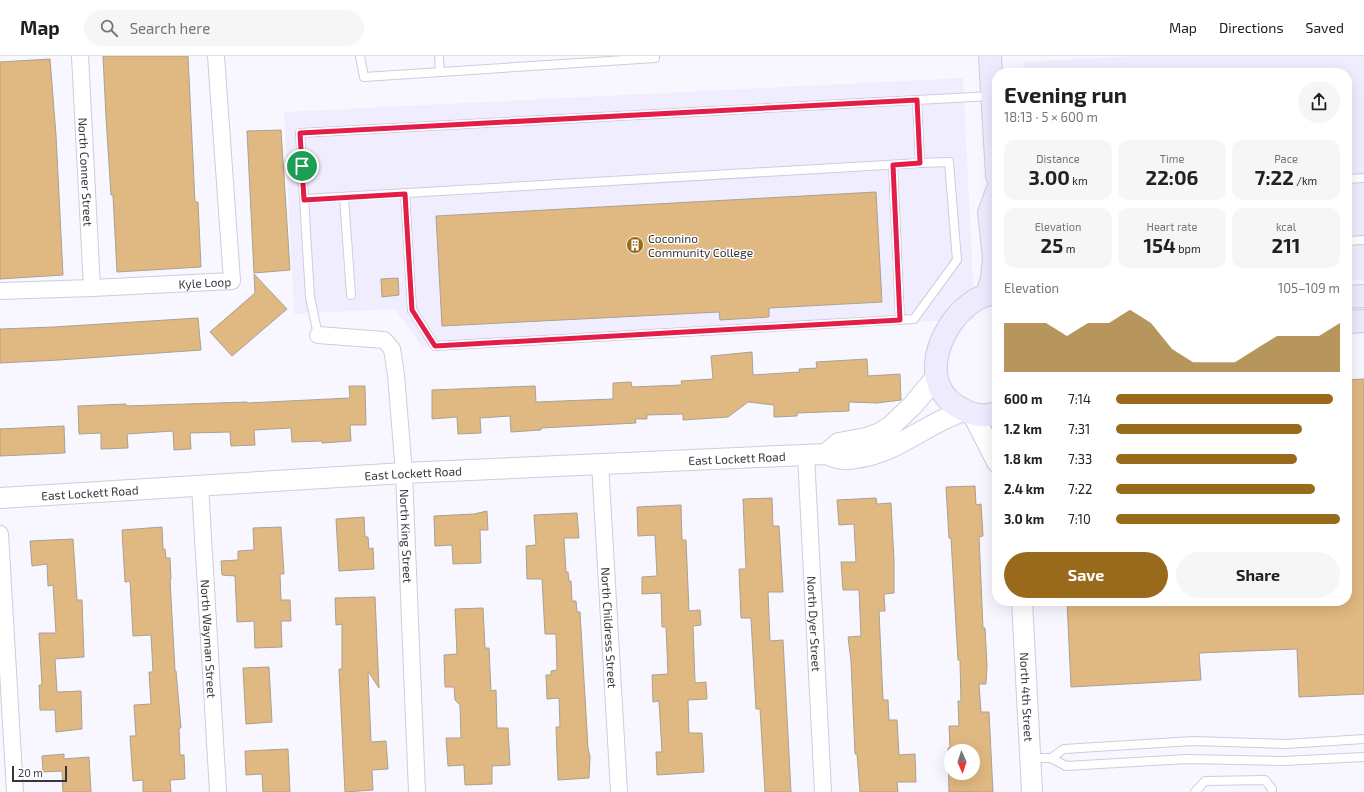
<!DOCTYPE html>
<html lang="en">
<head>
<meta charset="utf-8">
<style>
  body { margin:0; font-family:"Exo 2",sans-serif; background:#f6f6f6; color:#202124; height:100vh; display:flex; flex-direction:column; font-size:15px; white-space:nowrap }
  * { box-sizing:border-box; margin:0 }
  p { font-size:13px; color:#757577 }
  .icon { flex:none; width:22px; height:22px; fill:none; stroke:currentColor; stroke-width:2; stroke-linecap:round; stroke-linejoin:round }
  .map { position:relative; flex:1; overflow:hidden }
  .details { position:absolute; left:992px; top:12px; width:360px; height:538px; display:flex; flex-direction:column; background:#fff; border-radius:16px; box-shadow:0 4px 16px #0002 }
  .details>* { flex:none }
  .needle { width:26px; rotate:177deg }
  .controls { position:absolute; left:944px; top:688px; display:grid; gap:8px }
  .controls a { display:grid; place-items:center; width:36px; height:36px; border-radius:50%; background:#fff; box-shadow:0 4px 16px #0002; font-size:20px }
  .scale { position:absolute; left:12px; bottom:10px; width:55px; box-sizing:border-box; padding-left:4px; border:2px solid #37363d; border-top:0; font-size:11px; line-height:14px; white-space:nowrap; color:#37363d; -webkit-text-stroke:3px #fff; paint-order:stroke }
  .pin { position:absolute; display:grid; place-items:center; width:34px; height:34px; color:#fff; margin:-17px; border:2px solid #fff; border-radius:50%; box-shadow:0 1px 4px #0007 }
  .round { display:grid; place-items:center; flex:none; width:42px; height:42px; border-radius:21px; background:#f6f6f6 }
  .summary { display:flex; align-items:center; justify-content:space-between; height:68px; padding:0 12px }
  h1 { font-size:22px; font-weight:700; line-height:30px }
  .stats { display:grid; grid-template-columns:repeat(3,1fr); gap:6px; height:68px; padding:4px 12px }
  .stats div { display:grid; align-content:center; border-radius:10px; background:#f6f6f6; text-align:center }
  .stats b { font-size:20px; font-weight:700 }
  .stats small { font-size:11px; font-weight:400 }
  .stats p { font-size:11px }
  .chart { height:112px; padding:8px 12px }
  .chart p { display:flex; justify-content:space-between }
  .chart svg { width:100%; height:72px; margin-top:4px; fill:#996a1b; opacity:.7 }
  .cta { display:flex; gap:8px; margin-top:auto; padding:8px 12px }
  .cta a { flex:1; height:46px; border-radius:24px; background:#996a1b; color:#fff; font-size:16px; font-weight:700; line-height:46px; text-align:center }
  .cta a+a { background:#f6f6f6; color:#202124 }
  ul { padding:0 12px; list-style:none; font-size:13px }
  li { display:grid; grid-template-columns:64px 48px 1fr; align-items:center; height:30px }
  li i { height:10px; border-radius:5px; background:#996a1b }
  header { display:flex; align-items:center; gap:24px; box-sizing:border-box; height:56px; padding:0 20px; background:#fff; border-bottom:1px solid #e0e0e0 }
  header strong { font-size:19px }
  nav { display:flex; gap:22px; margin-inline-start:auto; font-size:14px }
  .search { width:280px; height:36px; background:#f6f6f6; display:flex; align-items:center; gap:10px; box-sizing:border-box; padding:0 14px; border-radius:22px; color:#757577; font-size:15px }
  .map>svg:first-child { display:block }
  .built { fill:#f0eefe }
  .building { fill:#e0b881; stroke:#aca091; fill-rule:evenodd }
  .lines { fill:none; stroke-linecap:round; stroke-linejoin:round }
  .service-casing { stroke:#ceccdf; stroke-width:10 }
  .minor-casing { stroke:#ceccdf; stroke-width:18 }
  .tertiary-casing { stroke:#ceccdf; stroke-width:22 }
  .secondary-casing { stroke:#ceccdf; stroke-width:24 }
  .service { stroke:#fff; stroke-width:8 }
  .minor { stroke:#fff; stroke-width:16 }
  .tertiary { stroke:#fff; stroke-width:20 }
  .secondary { stroke:#eeebfe; stroke-width:22 }
  .route-casing { stroke:#fff; stroke-width:8 }
  .route { stroke:#e11d48; stroke-width:5 }
  .labels { text-anchor:middle; dominant-baseline:central; stroke-width:3; stroke-linejoin:round; paint-order:stroke }
  .street-label { font-size:12px; fill:#37363d; stroke:#fff }
  .poi-label { font-size:12px; fill:#37363d; stroke:#fff; text-anchor:start }
</style>
</head>
<body>
<header>
<strong>Map</strong>
<div class="search"><svg class="icon" aria-label="search" viewBox="0 0 24 24"><circle cx="10" cy="10" r="6"/><path d="M15 15l6 6"/></svg>Search here</div>
<nav><a>Map</a><a>Directions</a><a>Saved</a></nav>
</header>
<div class="map">
<svg width="1364" height="736" viewBox="0 0 1364 736">
  <rect width="100%" height="100%" fill="#f8f7ff"/>
  <g class="built">
    <path d="M 1135,0 L 1364,0 L 1364,224 L 1347,225 L 1347,17 L 1024,17 L 1023,6 Z"/>
    <path d="M 963,22 L 975,263 L 422,291 L 395,253 L 294,258 L 284,56 Z"/>
  </g>
  <g class="building">
    <path d="M 103,0 L 188,0 L 195,146 L 198,146 L 201,211 L 117,216 L 113,139 L 111,139 L 106,61 Z"/>
    <path d="M 50,3 L 56,79 L 63,219 L 0,223 L 0,6 Z"/>
    <path d="M 281,74 L 290,214 L 254,217 L 247,75 Z"/>
    <path d="M 876,136 L 882,246 L 769,252 L 769,261 L 720,264 L 719,256 L 442,270 L 436,160 Z"/>
    <path d="M 254,218 L 287,253 L 232,300 L 210,276 L 255,237 Z"/>
    <path d="M 398,222 L 399,239 L 382,241 L 381,223 Z"/>
    <path d="M 198,262 L 201,294 L 59,304 L 0,307 L 0,273 L 54,271 Z"/>
    <path d="M 752,296 L 753,319 L 800,316 L 799,313 L 817,312 L 816,306 L 867,303 L 868,320 L 900,318 L 901,344 L 877,347 L 849,346 L 849,355 L 797,357 L 797,360 L 774,361 L 774,349 L 748,346 L 728,361 L 683,364 L 683,358 L 647,359 L 647,363 L 635,363 L 636,367 L 541,372 L 541,374 L 511,376 L 510,360 L 480,362 L 481,377 L 458,378 L 457,361 L 432,363 L 432,334 L 535,330 L 536,346 L 613,343 L 613,327 L 631,326 L 632,331 L 682,329 L 681,325 L 713,323 L 711,300 Z"/>
    <path d="M 1364,323 L 1364,638 L 1299,641 L 1297,593 L 1199,597 L 1201,624 L 1071,631 L 1067,545 L 1347,545 L 1347,324 Z"/>
    <path d="M 349,330 L 365,330 L 366,369 L 350,369 L 351,385 L 322,387 L 322,385 L 292,386 L 291,372 L 254,374 L 255,389 L 231,390 L 230,376 L 190,377 L 191,393 L 174,394 L 173,375 L 127,378 L 128,392 L 101,393 L 101,377 L 79,378 L 78,350 L 126,348 L 126,350 L 247,346 L 247,347 L 350,342 Z"/>
    <path d="M 64,370 L 65,397 L 0,400 L 0,373 Z"/>
    <path d="M 975,430 L 976,449 L 981,448 L 983,480 L 979,481 L 983,572 L 985,572 L 987,610 L 986,628 L 979,628 L 981,656 L 989,656 L 993,736 L 949,736 L 948,692 L 950,692 L 949,670 L 959,670 L 958,645 L 961,645 L 960,604 L 958,604 L 951,482 L 949,482 L 946,431 ZM 951,695 L 973,695 L 973,717 L 951,717 Z"/>
    <path d="M 772,442 L 773,470 L 779,470 L 783,536 L 768,536 L 770,585 L 783,584 L 791,736 L 765,736 L 760,653 L 756,653 L 751,562 L 741,562 L 739,513 L 746,513 L 743,443 Z"/>
    <path d="M 876,442 L 877,448 L 891,447 L 894,504 L 894,537 L 884,538 L 885,555 L 879,555 L 883,644 L 888,644 L 889,664 L 897,664 L 899,699 L 915,698 L 916,726 L 897,726 L 898,736 L 860,736 L 857,698 L 855,698 L 851,605 L 848,581 L 861,580 L 859,534 L 843,534 L 841,506 L 856,506 L 854,468 L 839,469 L 837,444 Z"/>
    <path d="M 681,449 L 682,484 L 686,484 L 689,555 L 700,554 L 701,569 L 693,570 L 695,627 L 706,626 L 707,643 L 688,644 L 689,677 L 702,677 L 704,716 L 657,719 L 656,696 L 662,696 L 659,645 L 653,646 L 652,619 L 668,618 L 666,571 L 662,571 L 661,537 L 642,538 L 642,521 L 657,520 L 655,479 L 638,480 L 637,451 Z"/>
    <path d="M 487,455 L 488,474 L 480,474 L 481,507 L 453,508 L 452,489 L 435,490 L 434,460 L 474,458 Z"/>
    <path d="M 577,457 L 579,482 L 564,482 L 566,516 L 568,516 L 569,525 L 571,525 L 572,545 L 576,545 L 577,556 L 580,556 L 588,692 L 590,701 L 589,722 L 558,724 L 556,671 L 560,671 L 559,642 L 547,643 L 546,619 L 551,619 L 551,615 L 557,614 L 556,578 L 545,578 L 542,523 L 527,523 L 526,490 L 536,489 L 534,459 Z"/>
    <path d="M 364,461 L 365,481 L 368,481 L 369,493 L 373,492 L 374,513 L 339,515 L 336,463 Z"/>
    <path d="M 162,471 L 163,493 L 165,493 L 166,502 L 170,502 L 171,523 L 170,523 L 175,615 L 176,615 L 181,672 L 179,672 L 180,699 L 184,699 L 185,723 L 170,724 L 171,736 L 143,736 L 143,724 L 133,725 L 130,680 L 136,680 L 134,649 L 151,648 L 149,616 L 153,616 L 151,579 L 133,580 L 130,525 L 125,526 L 122,474 Z"/>
    <path d="M 281,471 L 284,518 L 280,518 L 281,544 L 290,544 L 291,565 L 281,565 L 282,591 L 255,592 L 254,565 L 237,566 L 235,520 L 222,519 L 221,505 L 238,504 L 238,495 L 254,494 L 253,472 Z"/>
    <path d="M 73,483 L 77,544 L 82,544 L 84,601 L 55,603 L 57,636 L 81,635 L 82,673 L 56,676 L 55,654 L 40,654 L 39,629 L 42,629 L 39,577 L 56,577 L 53,529 L 48,530 L 47,508 L 32,510 L 30,485 Z"/>
    <path d="M 375,541 L 379,632 L 368,615 L 371,686 L 386,685 L 388,713 L 372,714 L 373,734 L 345,736 L 339,613 L 342,613 L 342,568 L 336,569 L 335,542 Z"/>
    <path d="M 483,552 L 485,592 L 489,592 L 491,635 L 496,634 L 497,672 L 508,672 L 510,709 L 492,710 L 492,728 L 465,729 L 464,709 L 448,710 L 446,682 L 461,682 L 460,649 L 455,644 L 454,631 L 445,631 L 444,599 L 457,598 L 455,553 Z"/>
    <path d="M 269,611 L 272,666 L 246,668 L 243,612 Z"/>
    <path d="M 288,693 L 290,736 L 263,736 L 262,718 L 246,719 L 245,695 Z"/>
    <path d="M 64,698 L 64,703 L 89,701 L 91,736 L 63,736 L 62,715 L 43,716 L 42,700 Z"/>
  </g>
  <g class="lines">
    <g class="service-casing">
      <g id="service">
        <path d="M 360,0 L 364,21 L 655,2 L 655,0"/>
        <path d="M 439,0 L 440,16"/>
        <path d="M 893,109 L 900,264"/>
        <path d="M 1347,123 L 1364,122"/>
        <path d="M 405,138 L 412,254 L 435,290 L 914,263 L 957,204 L 949,106 L 920,107"/>
        <path d="M 344,141 L 351,239"/>
        <path d="M 304,143 L 920,107 L 917,44"/>
        <path d="M 1347,185 L 1364,184"/>
        <path d="M 318,279 L 310,241 L 300,77 L 992,40"/>
        <path d="M 1030,702 L 1051,702 L 1066,710 L 1187,703 L 1283,705 L 1364,701"/>
        <path d="M 1051,702 L 1064,693 L 1193,685 L 1286,688 L 1364,683"/>
        <path d="M 1195,736 L 1205,725 L 1265,724 L 1272,733 L 1272,736"/>
      </g>
    </g>
    <g class="minor-casing">
      <g id="minor">
        <path id="s1" d="M 80,0 L 92,232"/>
        <path id="s2" d="M 0,235 L 92,232 L 232,225 L 216,0"/>
        <path id="s3" d="M 318,279 L 384,284 L 392,293 L 396,319 L 404,417 L 417,736"/>
        <path id="s4" d="M 806,399 L 823,736"/>
        <path id="s5" d="M 600,407 L 619,736"/>
        <path id="s6" d="M 200,430 L 218,736"/>
        <path d="M 0,478 L 15,736"/>
      </g>
    </g>
    <g class="tertiary-casing">
      <g id="tertiary">
        <path d="M 972,357 L 997,406"/>
        <path d="M 826,398 L 839,387 L 866,382 L 878,378 L 891,370 L 913,349 L 937,320"/>
        <path id="s7" d="M 0,442 L 404,417 L 826,398 C 832,400 838,403 844,403 C 848,404 852,402 856,402 C 897,397 926,367 964,355"/>
        <path id="s8" d="M 1022,545 L 1032,736"/>
      </g>
    </g>
    <g class="secondary-casing">
      <g id="secondary">
        <path d="M 990,0 L 997,120"/>
        <path d="M 997,237 C 960,239 925,295 939,329 C 943,340 952,348 962,353 C 972,359 985,361 997,357"/>
        <path d="M 987,239 L 992,222 L 994,202 L 989,157 L 997,135"/>
        <path d="M 1347,241 L 1364,240"/>
        <path d="M 1347,266 L 1364,265"/>
      </g>
    </g>
    <use href="#service" class="service"/>
    <use href="#minor" class="minor"/>
    <use href="#tertiary" class="tertiary"/>
    <use href="#secondary" class="secondary"/>
  </g>
  <g class="lines">
    <g class="route-casing">
      <path id="route" d="M 917,44 L 920,107 L 893,109 L 900,264 L 435,290 L 412,254 L 405,138 L 304,144 L 300,77 Z"/>
    </g>
    <use href="#route" class="route"/>
  </g>
  <defs>
    <g id="building-disc" transform="scale(0.9)"><circle r="9.5" fill="#996a1b" stroke="#fff"/><path d="M-4-6H4V6H1V3H-1V6H-4ZM-2.5-4.3h1.7v1.8h-1.7ZM.8-4.3h1.7v1.8H.8ZM-2.5-1h1.7V.8h-1.7ZM.8-1h1.7V.8H.8Z" fill="#fff"/></g>
  </defs>
  <g fill-rule="evenodd">
    <use href="#building-disc" x="635" y="189"/>
  </g>
  <g class="labels">
    <g class="street-label">
      <text stroke="none"><textPath href="#s1" startOffset="116">North Conner Street</textPath></text>
      <text stroke="none"><textPath href="#s2" startOffset="205">Kyle Loop</textPath></text>
      <text stroke="none"><textPath href="#s7" startOffset="738">East Lockett Road</textPath></text>
      <text stroke="none"><textPath href="#s7" startOffset="414">East Lockett Road</textPath></text>
      <text stroke="none"><textPath href="#s7" startOffset="90">East Lockett Road</textPath></text>
      <text stroke="none"><textPath href="#s3" startOffset="266">North King Street</textPath></text>
      <text stroke="none"><textPath href="#s4" startOffset="169">North Dyer Street</textPath></text>
      <text stroke="none"><textPath href="#s5" startOffset="165">North Childress Street</textPath></text>
      <text stroke="none"><textPath href="#s6" startOffset="153">North Wayman Street</textPath></text>
      <text stroke="none"><textPath href="#s8" startOffset="96">North 4th Street</textPath></text>
    </g>
    <g class="poi-label">
      <text x="648" y="182">Coconino<tspan x="648" dy="14">Community College</tspan></text>
    </g>
  </g>
</svg>
<div class="controls">
<a><svg class="needle" viewBox="-14 -14 28 28"><path d="M0-13l5 13h-10z" fill="#e53935"/><path d="M0 13l5-13h-10z" fill="#757577"/></svg></a>
</div>
<div class="scale">20 m</div>
<div class="pin" style="left:302px;top:110px;background:#1e9e55"><svg class="icon" aria-label="arrive" viewBox="0 0 24 24"><path d="M6 21V4h12l-3 4 3 4H6"/></svg></div>
<section class="details">
<div class="summary"><div><h1>Evening run</h1><p>18:13 · 5 × 600 m</p></div><a class="round"><svg class="icon" aria-label="share" viewBox="0 0 24 24"><path d="M12 15V3M7 8l5-5 5 5M5 13v7h14v-7"/></svg></a></div>
<div class="stats">
<div><p>Distance</p><b>3.00<small> km</small></b></div>
<div><p>Time</p><b>22:06</b></div>
<div><p>Pace</p><b>7:22<small> /km</small></b></div>
</div>
<div class="stats">
<div><p>Elevation</p><b>25<small> m</small></b></div>
<div><p>Heart rate</p><b>154<small> bpm</small></b></div>
<div><p>kcal</p><b>211</b></div>
</div>
<div class="chart"><p><span>Elevation</span>105–109 m</p>
<svg viewBox="0 0 160 44" preserveAspectRatio="none"><path d="M0 44V14L10 14L20 14L30 22L40 14L50 14L60 6L70 14L80 30L90 38L100 38L110 38L120 30L130 22L140 22L150 22L160 14V44z"/></svg>
</div>
<ul>
<li><b>600 m</b>7:14<i style="width:97%"></i></li>
<li><b>1.2 km</b>7:31<i style="width:83%"></i></li>
<li><b>1.8 km</b>7:33<i style="width:81%"></i></li>
<li><b>2.4 km</b>7:22<i style="width:89%"></i></li>
<li><b>3.0 km</b>7:10<i style="width:100%"></i></li>
</ul>
<div class="cta"><a>Save</a><a>Share</a></div>
</section>
</div>
</body>
</html>
